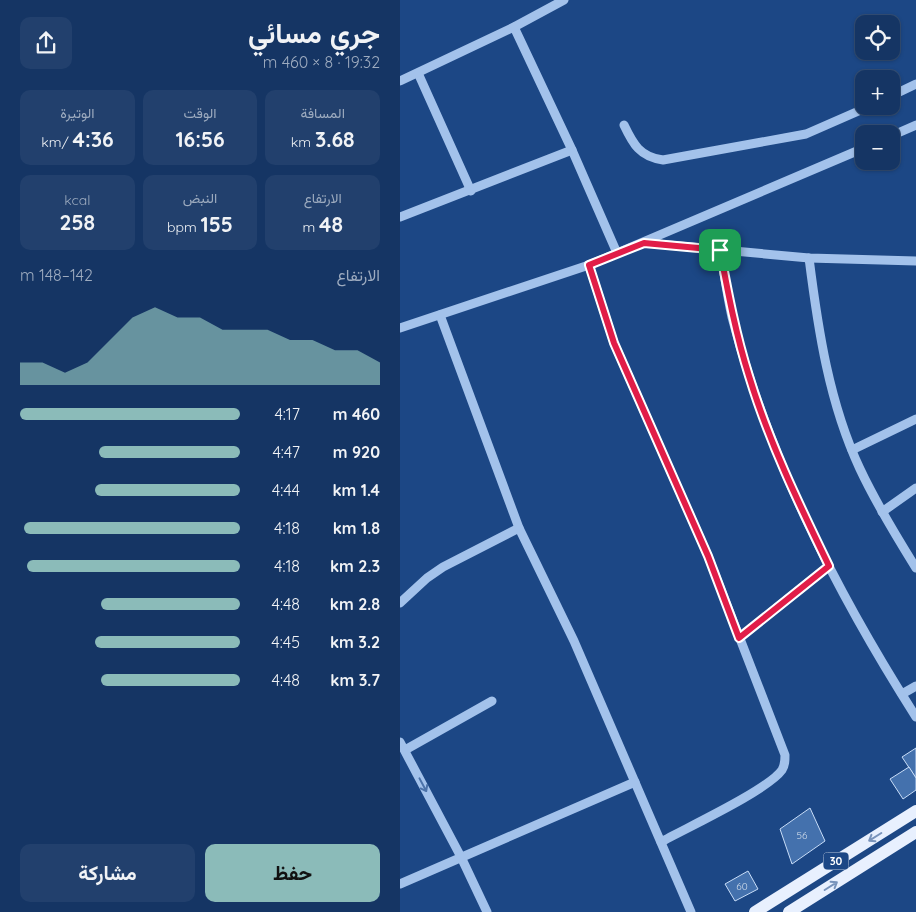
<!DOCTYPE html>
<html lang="ar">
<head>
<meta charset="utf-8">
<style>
  body { margin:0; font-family:Quicksand,Vazirmatn,sans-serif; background:#22406d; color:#f1f3f6; direction:rtl; height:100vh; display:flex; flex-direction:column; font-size:19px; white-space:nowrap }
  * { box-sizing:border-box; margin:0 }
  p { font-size:16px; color:#9dabbf }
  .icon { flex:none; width:28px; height:28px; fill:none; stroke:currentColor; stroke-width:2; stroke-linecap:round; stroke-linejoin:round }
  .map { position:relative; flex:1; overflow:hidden; direction:ltr }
  .details { display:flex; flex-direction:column; background:#153564; width:400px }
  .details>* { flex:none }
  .tools { position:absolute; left:455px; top:15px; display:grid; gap:10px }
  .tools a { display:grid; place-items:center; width:45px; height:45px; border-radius:10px; background:#153564; box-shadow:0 1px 4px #0004,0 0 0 1px #345078; font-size:25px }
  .pin { position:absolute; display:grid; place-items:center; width:42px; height:42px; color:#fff; margin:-21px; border-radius:10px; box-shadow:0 2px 8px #0006 }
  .round { display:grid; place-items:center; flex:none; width:52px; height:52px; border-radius:10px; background:#22406d }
  .head { display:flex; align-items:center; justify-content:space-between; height:85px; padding:0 20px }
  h1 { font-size:28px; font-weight:700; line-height:38px }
  .metrics { display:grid; grid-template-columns:repeat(3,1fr); gap:8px; height:85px; padding:5px 20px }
  .metrics div { display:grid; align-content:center; border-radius:10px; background:#22406d; text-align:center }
  .metrics b { font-size:21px; font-weight:700 }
  .metrics small { font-size:14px; font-weight:400 }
  .metrics p { font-size:14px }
  .chart { height:140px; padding:10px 20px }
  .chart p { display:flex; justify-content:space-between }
  .chart svg { width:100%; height:90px; margin-top:5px; fill:#8bbbb9; opacity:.7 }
  .button { display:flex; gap:10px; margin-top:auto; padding:10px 20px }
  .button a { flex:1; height:58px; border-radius:10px; background:#8bbbb9; color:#111; font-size:20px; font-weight:700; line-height:58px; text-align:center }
  .button a+a { background:#22406d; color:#f1f3f6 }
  ul { padding:0 20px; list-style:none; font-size:16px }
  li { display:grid; grid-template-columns:80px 60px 1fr; align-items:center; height:38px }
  li i { height:12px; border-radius:6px; background:#8bbbb9 }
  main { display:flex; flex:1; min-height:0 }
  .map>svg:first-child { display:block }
  .building { fill:#4471ad; stroke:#c8ddf8 }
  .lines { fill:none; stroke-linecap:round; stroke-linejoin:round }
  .minor { stroke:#a3c2eb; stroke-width:9 }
  .major { stroke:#e8f0fe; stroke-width:12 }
  .oneway { stroke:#4b72a9 }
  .oneway2 { stroke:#7893bb }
  .route-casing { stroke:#fff; stroke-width:10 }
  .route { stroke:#e11d48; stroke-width:6 }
  .labels { text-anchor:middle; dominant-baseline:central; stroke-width:4; stroke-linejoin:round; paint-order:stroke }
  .number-label { font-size:10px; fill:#d0dcea }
  .shield { fill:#1c4785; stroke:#bbc8da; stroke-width:1 }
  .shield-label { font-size:11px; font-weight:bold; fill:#fff }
</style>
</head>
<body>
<main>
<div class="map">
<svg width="516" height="912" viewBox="0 0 516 912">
  <rect width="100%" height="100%" fill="#1c4785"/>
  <g class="building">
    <path d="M 516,748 L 516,778 L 502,757 Z"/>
    <path d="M 509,767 L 516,778 L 516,790 L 503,799 L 490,779 Z"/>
    <path d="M 410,808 L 425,841 L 392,864 L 380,829 Z"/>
    <path d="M 348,871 L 358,889 L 335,901 L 325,884 Z"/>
  </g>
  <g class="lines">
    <g class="minor">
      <path d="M 114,27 L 172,150 L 217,253"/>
      <path d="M 18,73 L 71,191"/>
      <path d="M 0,81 L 114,27 L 164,0"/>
      <path d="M 491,96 L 516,84"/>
      <path d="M 224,125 C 233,144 240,157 263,160 L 406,134 L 470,106"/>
      <path d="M 491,136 L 516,125"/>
      <path d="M 0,217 L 172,150"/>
      <path d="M 247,243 L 409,258 L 516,261"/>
      <path d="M 320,250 C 324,272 327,295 332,317 C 369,460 437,593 516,717"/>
      <path d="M 409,258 C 418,329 429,403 460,469 C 476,503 496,536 516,568"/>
      <path d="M 189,265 L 214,343 L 308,556 L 385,755 C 385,761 385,765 382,770 C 368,790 286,828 261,842"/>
      <path d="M 40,315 L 119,528 L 174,641 L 291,912"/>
      <path d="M 0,328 L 189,265 L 464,148"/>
      <path d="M 452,450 L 516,419"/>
      <path d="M 482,512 L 516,488"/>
      <path d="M 0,603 L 27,578 L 43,567 L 119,528"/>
      <path d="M 339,638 L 429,566"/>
      <path d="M 502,694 L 516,686"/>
      <path d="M 0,742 L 61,857 L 87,912"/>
      <path d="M 5,750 L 92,701"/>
      <path d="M 0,884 L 235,782"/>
    </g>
    <g class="major">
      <path d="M 355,912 L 516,811"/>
      <path d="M 389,912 L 516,832"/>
    </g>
  </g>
  <defs><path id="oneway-shaft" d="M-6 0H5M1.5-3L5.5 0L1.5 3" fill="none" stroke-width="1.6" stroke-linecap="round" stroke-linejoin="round" transform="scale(1.25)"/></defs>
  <use class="oneway" href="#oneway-shaft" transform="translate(23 785) rotate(62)"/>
  <g class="oneway2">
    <use href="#oneway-shaft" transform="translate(475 837) rotate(148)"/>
    <use href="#oneway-shaft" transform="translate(431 886) rotate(-32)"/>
  </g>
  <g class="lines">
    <g class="route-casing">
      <path id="route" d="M 244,243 L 320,250 C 328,293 336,335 349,376 C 369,442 399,504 429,566 L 339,638 L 308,556 L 214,343 L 189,265 Z"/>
    </g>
    <use href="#route" class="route"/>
  </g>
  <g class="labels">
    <g class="number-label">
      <text x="402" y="835">56</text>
      <text x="342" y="886">60</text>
    </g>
    <rect class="shield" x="423.5" y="852.5" width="25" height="17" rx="4"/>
    <g class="shield-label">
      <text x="436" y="861">30</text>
    </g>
  </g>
</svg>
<div class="tools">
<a><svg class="icon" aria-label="locate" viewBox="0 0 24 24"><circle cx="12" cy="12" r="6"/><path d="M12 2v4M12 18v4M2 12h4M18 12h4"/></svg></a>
<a>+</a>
<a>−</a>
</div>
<div class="pin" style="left:320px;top:250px;background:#1e9e55"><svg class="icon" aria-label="arrive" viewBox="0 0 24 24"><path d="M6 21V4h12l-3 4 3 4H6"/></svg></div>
</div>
<section class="details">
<div class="head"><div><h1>جري مسائي</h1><p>19:32 · 8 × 460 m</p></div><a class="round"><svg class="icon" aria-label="share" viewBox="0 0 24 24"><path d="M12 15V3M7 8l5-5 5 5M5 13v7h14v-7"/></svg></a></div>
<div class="metrics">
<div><p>المسافة</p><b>3.68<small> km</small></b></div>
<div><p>الوقت</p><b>16:56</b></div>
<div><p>الوتيرة</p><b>4:36<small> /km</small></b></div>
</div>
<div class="metrics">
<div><p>الارتفاع</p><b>48<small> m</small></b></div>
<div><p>النبض</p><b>155<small> bpm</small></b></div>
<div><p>kcal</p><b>258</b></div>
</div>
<div class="chart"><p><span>الارتفاع</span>142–148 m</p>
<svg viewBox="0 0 160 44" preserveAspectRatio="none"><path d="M0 44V33L10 33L20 38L30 33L40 22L50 11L60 6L70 11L80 11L90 17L100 17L110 17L120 22L130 22L140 27L150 27L160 33V44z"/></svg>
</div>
<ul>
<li><b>460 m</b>4:17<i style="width:100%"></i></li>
<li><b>920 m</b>4:47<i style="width:64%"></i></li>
<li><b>1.4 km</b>4:44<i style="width:66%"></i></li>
<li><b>1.8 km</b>4:18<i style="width:98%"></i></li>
<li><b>2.3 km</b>4:18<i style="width:97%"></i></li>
<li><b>2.8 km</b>4:48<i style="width:63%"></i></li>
<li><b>3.2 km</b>4:45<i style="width:66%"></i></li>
<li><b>3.7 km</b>4:48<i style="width:63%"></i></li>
</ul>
<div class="button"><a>حفظ</a><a>مشاركة</a></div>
</section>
</main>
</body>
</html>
